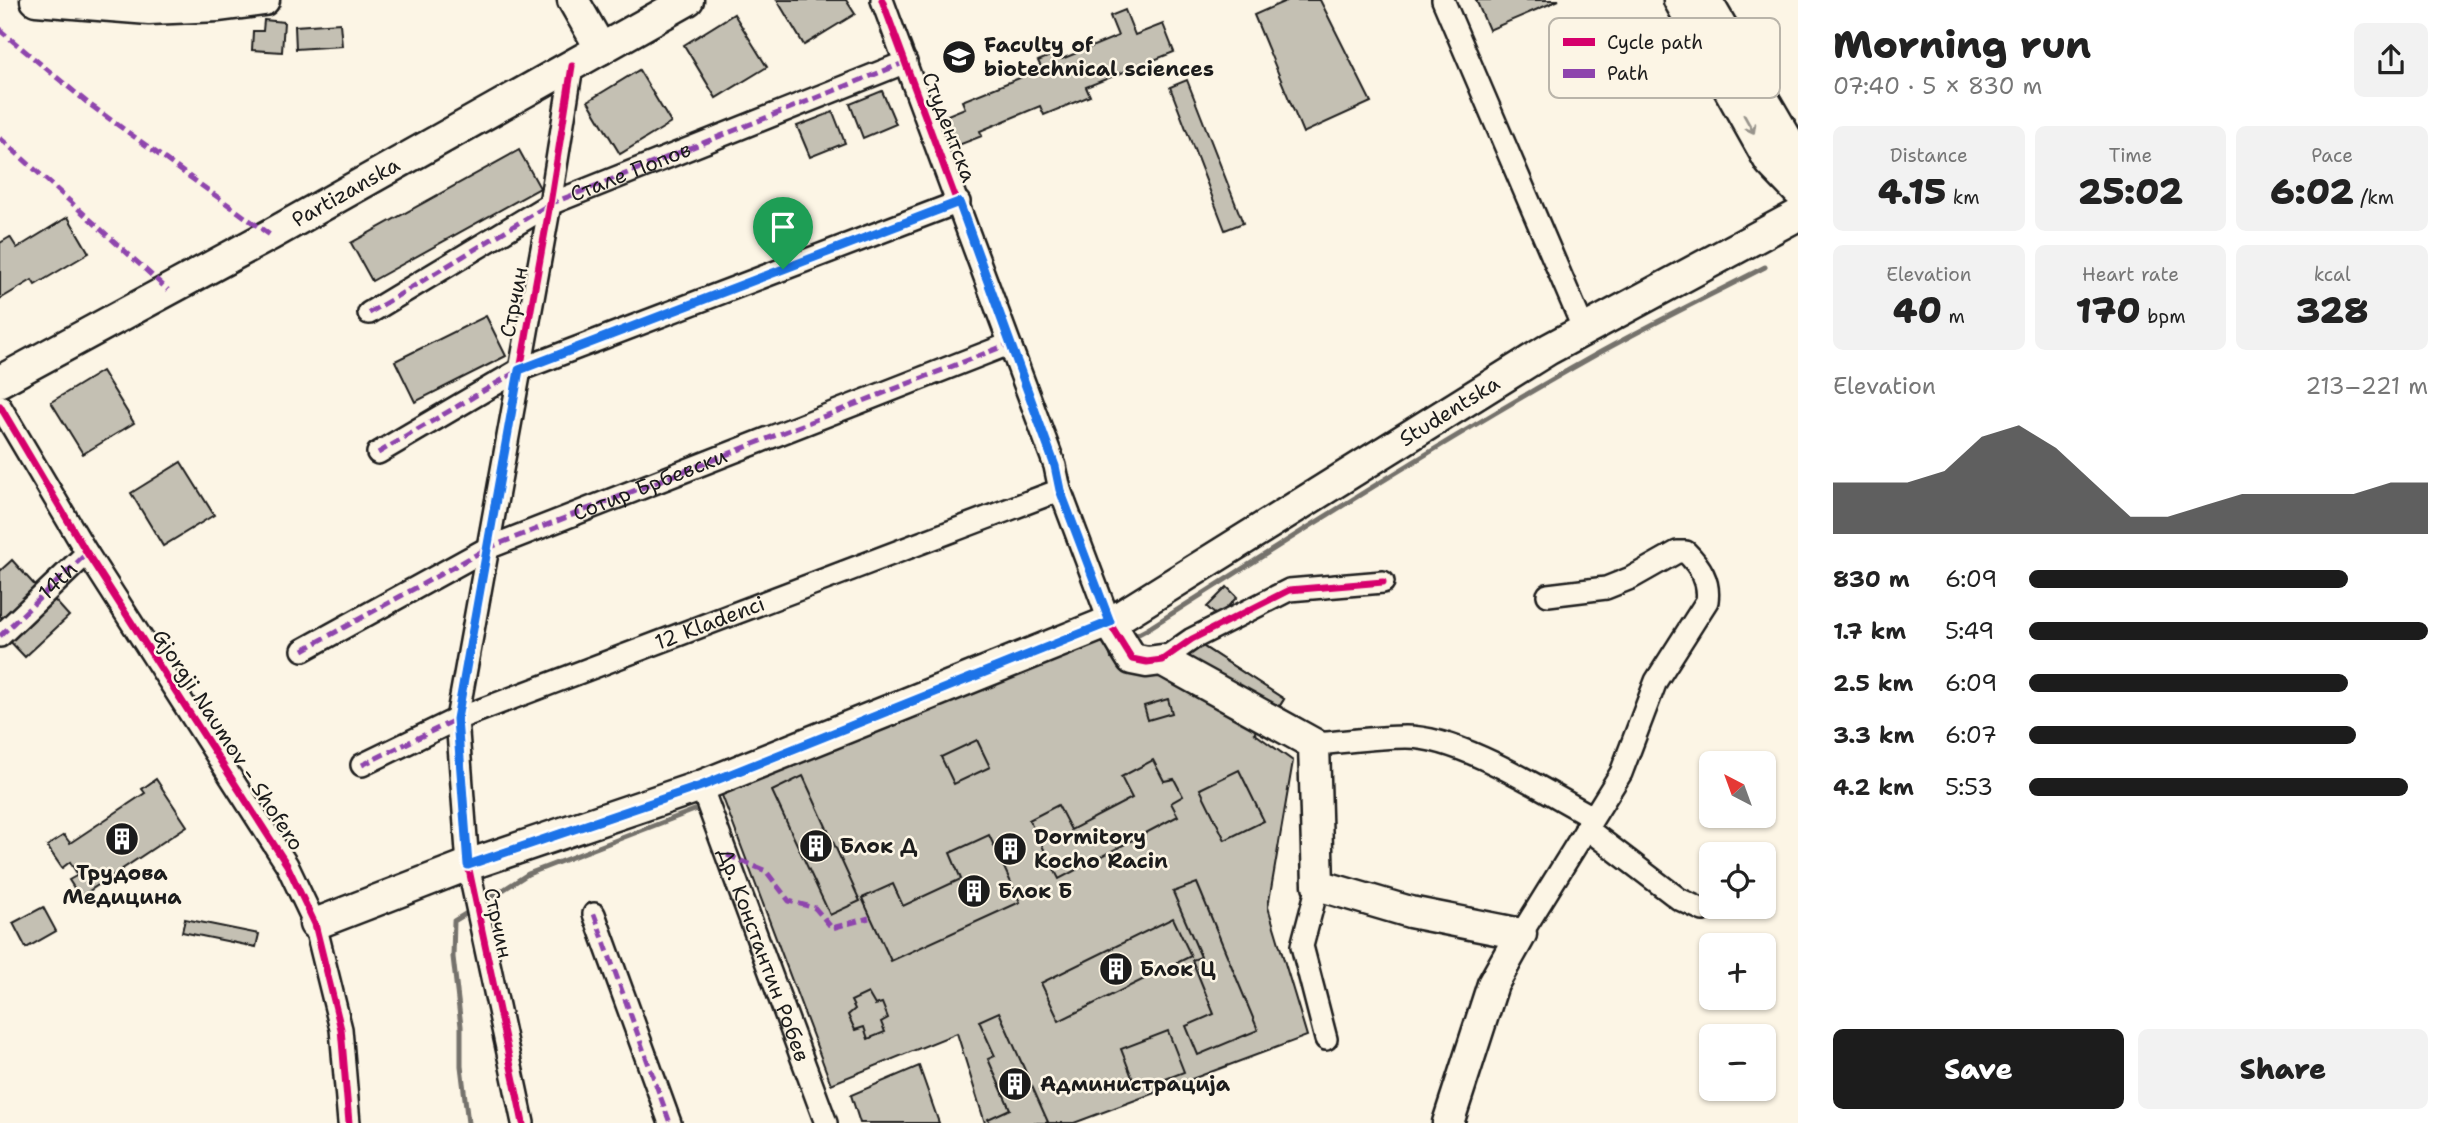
<!DOCTYPE html>
<html lang="en">
<head>
<meta charset="utf-8">
<style>
  body { margin:0; font-family:"Shantell Sans",sans-serif; background:#f2f2f2; color:#222; height:100vh; display:flex; flex-direction:column; font-size:26px; white-space:nowrap }
  * { box-sizing:border-box; margin:0 }
  p { font-size:23px; color:#767676 }
  .icon { flex:none; width:38px; height:38px; fill:none; stroke:currentColor; stroke-width:2; stroke-linecap:round; stroke-linejoin:round }
  .map { position:relative; flex:1; overflow:hidden }
  .side { display:flex; flex-direction:column; background:#fff; width:665px }
  .side>* { flex:none }
  .needle { width:46px; rotate:319deg }
  .fabs { position:absolute; left:1699px; top:751px; display:grid; gap:14px }
  .fabs a { display:grid; place-items:center; width:77px; height:77px; border-radius:10px; background:#fff; box-shadow:0 2px 5px #0004; font-size:35px }
  .pin { position:absolute; display:grid; place-items:center; width:60px; height:60px; color:#fff; margin:-72px -30px; border-radius:50% 50% 50% 0; rotate:-45deg; box-shadow:0 0 7px #0007 }
  .pin .icon { rotate:45deg }
  .round { display:grid; place-items:center; flex:none; width:74px; height:74px; border-radius:10px; background:#f2f2f2 }
  .head { display:flex; align-items:center; justify-content:space-between; height:119px; padding:0 35px }
  h1 { font-size:38px; font-weight:800; line-height:52px }
  .figures { display:grid; grid-template-columns:repeat(3,1fr); gap:10px; height:119px; padding:7px 35px }
  .figures div { display:grid; align-content:center; border-radius:10px; background:#f2f2f2; text-align:center }
  .figures b { font-size:35px; font-weight:800 }
  .figures small { font-size:19px; font-weight:400 }
  .figures p { font-size:19px }
  .chart { height:196px; padding:14px 35px }
  .chart p { display:flex; justify-content:space-between }
  .chart svg { width:100%; height:126px; margin-top:7px; fill:#1c1c1c; opacity:.7 }
  .cta { display:flex; gap:14px; margin-top:auto; padding:14px 35px }
  .cta a { flex:1; height:80px; border-radius:10px; background:#1c1c1c; color:#fff; font-size:28px; font-weight:800; line-height:80px; text-align:center }
  .cta a+a { background:#f2f2f2; color:#222 }
  ul { padding:0 35px; list-style:none; font-size:23px }
  li { display:grid; grid-template-columns:112px 84px 1fr; align-items:center; height:52px }
  li i { height:18px; border-radius:9px; background:#1c1c1c }
  main { display:flex; flex:1; min-height:0 }
  .map>svg:first-child { display:block }
  .lines { fill:none; stroke-linecap:round; stroke-linejoin:round }
  .stream { stroke:#75726c; stroke-width:5 }
  .building { fill:#c4c0b3; stroke:#1c1c1c; stroke-width:2 }
  .street-casing { stroke:#1c1c1c; stroke-width:26 }
  .secondary-casing { stroke:#1c1c1c; stroke-width:35 }
  .street { stroke:#fcf5e5; stroke-width:21 }
  .secondary { stroke:#fcf5e5; stroke-width:30 }
  .quiet { stroke:#8e44ad; stroke-width:5; stroke-dasharray:10 5; stroke-linecap:butt }
  .cycleway-casing { stroke:#fcf5e5; stroke-width:11 }
  .cycleway { stroke:#d6006c; stroke-width:7 }
  .oneway { stroke:#97938b }
  .route-casing { stroke:#fff; stroke-width:14 }
  .route { stroke:#1a73e8; stroke-width:9 }
  .labels { text-anchor:middle; dominant-baseline:central; stroke-width:5; stroke-linejoin:round; paint-order:stroke }
  .poi-label { font-size:21px; font-weight:bold; fill:#1c1c1c; stroke:#fcf5e5; text-anchor:start }
  .street-label { font-size:21px; fill:#1c1c1c; stroke:#fcf5e5 }
  .key { fill:#fcf5e5; stroke:#b9b4a9; stroke-width:2 }
  .key-label { font-size:19px; fill:#1c1c1c }
</style>
</head>
<body>
<main>
<div class="map">
<svg width="1798" height="1123" viewBox="0 0 1798 1123">
  <rect width="100%" height="100%" fill="#fcf5e5"/>
  <filter id="ink" filterUnits="userSpaceOnUse"><feTurbulence type="fractalNoise" baseFrequency=".0143" numOctaves="2"/><feDisplacementMap in="SourceGraphic" scale="14" xChannelSelector="R" yChannelSelector="G"/><feConvolveMatrix kernelMatrix="1 2 1 2 8 2 1 2 1" color-interpolation-filters="sRGB"/></filter>
  <g filter="url(#ink)">
    <g class="lines">
      <g class="stream">
        <path d="M 1131,638 L 1146,630 C 1292,537 1439,443 1590,358 C 1647,326 1707,297 1765,267"/>
        <path d="M 481,904 L 528,874 L 705,806"/>
        <path d="M 468,1123 L 461,1066 L 461,1026 L 453,957 L 454,921 L 472,910"/>
      </g>
    </g>
    <g class="building">
      <path d="M 777,0 L 846,0 L 855,14 L 804,45 Z"/>
      <path d="M 1288,0 L 1320,0 L 1371,102 L 1303,133 L 1254,15 Z"/>
      <path d="M 1476,0 L 1559,0 L 1489,30 Z"/>
      <path d="M 1125,10 L 1135,35 L 1163,24 L 1174,52 L 1086,87 L 1090,96 L 1044,115 L 1040,106 L 980,131 L 982,136 L 956,146 L 945,116 L 965,108 L 962,101 L 1042,69 L 1038,61 L 1059,52 L 1062,59 L 1118,36 L 1110,16 Z"/>
      <path d="M 734,14 L 767,67 L 716,98 L 684,45 Z"/>
      <path d="M 264,20 L 284,22 L 282,52 L 252,50 L 253,31 L 263,31 Z"/>
      <path d="M 340,23 L 342,46 L 296,49 L 295,26 Z"/>
      <path d="M 639,70 L 671,123 L 620,154 L 588,101 Z"/>
      <path d="M 1187,80 L 1243,223 L 1225,230 L 1170,87 Z"/>
      <path d="M 882,91 L 896,124 L 863,138 L 850,104 Z"/>
      <path d="M 833,112 L 845,143 L 810,157 L 797,126 Z"/>
      <path d="M 519,150 L 540,188 L 372,281 L 351,243 Z"/>
      <path d="M 68,217 L 89,253 L 35,285 L 32,280 L 0,299 L 0,243 L 10,237 L 17,248 Z"/>
      <path d="M 486,316 L 506,356 L 415,402 L 395,361 Z"/>
      <path d="M 102,371 L 134,423 L 83,454 L 51,402 Z"/>
      <path d="M 181,462 L 214,515 L 163,546 L 131,493 Z"/>
      <path d="M 12,560 L 39,590 L 5,621 L 0,616 L 0,571 Z"/>
      <path d="M 1227,587 L 1237,597 L 1218,617 L 1207,607 Z"/>
      <path d="M 50,595 L 69,616 L 25,657 L 6,637 Z"/>
      <path d="M 1104,636 L 1111,658 L 1131,657 L 1192,639 L 1284,699 L 1272,718 L 1254,733 L 1293,761 L 1268,907 L 1307,1036 L 1074,1123 L 985,1123 L 957,1033 L 831,1084 L 720,790 Z"/>
      <path d="M 1196,642 L 1284,699 L 1272,718 L 1183,661 Z"/>
      <path d="M 1168,699 L 1172,713 L 1148,720 L 1144,706 Z"/>
      <path d="M 977,740 L 990,767 L 954,784 L 941,757 Z"/>
      <path d="M 1153,760 L 1164,781 L 1174,779 L 1183,796 L 1171,803 L 1178,816 L 1059,879 L 1029,820 L 1058,805 L 1071,830 L 1132,798 L 1121,777 Z"/>
      <path d="M 1239,770 L 1264,821 L 1225,840 L 1200,789 Z"/>
      <path d="M 803,776 L 860,901 L 830,915 L 772,791 Z"/>
      <path d="M 156,779 L 187,826 L 80,897 L 69,880 L 78,875 L 70,862 L 62,868 L 47,846 L 64,835 L 70,843 L 145,793 L 142,789 Z"/>
      <path d="M 989,835 L 1020,902 L 891,961 L 862,898 L 893,884 L 903,906 L 961,879 L 950,853 Z"/>
      <path d="M 1197,883 L 1258,1030 L 1198,1055 L 1186,1026 L 1214,1014 L 1192,960 L 1201,957 L 1173,892 Z"/>
      <path d="M 43,907 L 56,931 L 26,948 L 13,923 Z"/>
      <path d="M 1173,918 L 1191,956 L 1059,1021 L 1041,983 Z"/>
      <path d="M 185,919 L 259,934 L 256,947 L 182,932 Z"/>
      <path d="M 868,993 L 875,1005 L 882,1003 L 888,1018 L 881,1022 L 885,1032 L 868,1039 L 864,1027 L 855,1030 L 848,1015 L 855,1009 L 851,1001 Z"/>
      <path d="M 999,1012 L 1048,1122 L 1046,1123 L 990,1123 L 988,1119 L 1010,1109 L 988,1059 L 995,1056 L 979,1021 Z"/>
      <path d="M 1168,1031 L 1184,1072 L 1137,1090 L 1121,1049 Z"/>
      <path d="M 919,1066 L 939,1123 L 860,1123 L 851,1095 Z"/>
    </g>
    <g class="lines">
      <g class="street-casing">
        <g id="street">
          <path d="M 882,0 L 1055,466 L 1060,490 L 1110,623"/>
          <path d="M 1443,0 L 1584,330"/>
          <path id="s1" d="M 369,313 L 550,204 L 906,62"/>
          <path d="M 0,406 L 87,553 L 287,865 L 315,924 L 341,1029 L 349,1123"/>
          <path d="M 378,453 L 519,370 L 959,202"/>
          <path id="s2" d="M 0,636 L 87,553"/>
          <path id="s3" d="M 303,650 L 488,548 L 1009,344"/>
          <path d="M 1162,660 L 1192,639 L 1289,590 L 1383,582"/>
          <path d="M 1314,744 C 1344,742 1376,737 1406,737 C 1462,737 1544,791 1593,817"/>
          <path id="s4" d="M 362,765 L 457,719 L 1060,490"/>
          <path id="s5" d="M 701,786 L 826,1123"/>
          <path d="M 1586,828 L 1679,899 L 1703,910"/>
          <path d="M 1318,885 L 1302,946 L 1326,1039"/>
          <path d="M 594,914 L 670,1123"/>
          <path d="M 1521,934 L 1621,773 L 1656,681 L 1707,601 C 1710,581 1700,566 1686,552 L 1677,552 L 1631,578 L 1606,588 L 1548,595"/>
          <path d="M 523,1123 L 468,865 L 457,719 L 550,204 L 572,66"/>
        </g>
      </g>
      <g class="secondary-casing">
        <g id="secondary">
          <path d="M 36,0 L 149,9 L 219,6 L 264,0"/>
          <path d="M 573,0 L 601,49"/>
          <path d="M 1679,0 L 1770,162 L 1798,191"/>
          <path d="M 1706,0 L 1791,146 L 1798,166"/>
          <path id="s6" d="M 0,381 L 270,235 L 688,0"/>
          <path d="M 315,924 L 468,865 L 701,786 L 1109,622"/>
          <path id="s7" d="M 1448,1123 L 1493,984 L 1521,934 L 1410,912 L 1318,885 L 1314,744 L 1162,660 L 1147,662 L 1132,659 L 1110,623 L 1549,349 L 1798,215"/>
        </g>
      </g>
      <use href="#street" class="street"/>
      <use href="#secondary" class="secondary"/>
      <g class="quiet">
        <path d="M 0,28 L 2,32 L 89,104 L 270,235"/>
        <path d="M 0,138 L 168,290"/>
        <path d="M 369,313 L 550,204 L 906,62"/>
        <path d="M 378,453 L 519,370 L 959,202"/>
        <path d="M 0,636 L 87,553"/>
        <path d="M 303,650 L 488,548 L 1009,344"/>
        <path d="M 362,765 L 457,719"/>
        <path d="M 727,855 L 766,871 L 789,901 L 815,908 L 832,928 L 869,918"/>
        <path d="M 594,914 L 670,1123"/>
      </g>
      <g class="cycleway-casing">
        <g id="cycleway">
          <path d="M 882,0 L 1055,466 L 1060,490 L 1109,622 L 1132,659 L 1147,662 L 1162,660 L 1192,639 L 1289,590 L 1383,582"/>
          <path d="M 0,406 L 87,553 L 287,865 L 315,924 L 341,1029 L 349,1123"/>
          <path d="M 523,1123 L 468,865 L 457,719 L 550,204 L 572,66"/>
        </g>
      </g>
      <use href="#cycleway" class="cycleway"/>
    </g>
    <defs><path id="oneway-shaft" d="M-6 0H5M1.5-3L5.5 0L1.5 3" fill="none" stroke-width="1.6" stroke-linecap="round" stroke-linejoin="round" transform="scale(1.75)"/></defs>
    <use class="oneway" href="#oneway-shaft" transform="translate(1749 124) rotate(61)"/>
  </g>
  <g class="lines" filter="url(#ink)">
    <g class="route-casing">
      <path id="route" d="M 959,202 L 1055,466 L 1060,490 L 1110,622 L 701,786 L 468,865 L 457,719 L 519,370 Z"/>
    </g>
    <use href="#route" class="route"/>
  </g>
  <defs>
    <g id="university-disc" transform="scale(1.75)"><circle r="9.5" fill="#1c1c1c" stroke="#fcf5e5"/><path d="M0-5L7-2L0 1L-7-2ZM-4 1L0 2.5L4 1V4Q0 6-4 4Z" fill="#fff"/></g>
    <g id="building-disc" transform="scale(1.75)"><circle r="9.5" fill="#1c1c1c" stroke="#fcf5e5"/><path d="M-4-6H4V6H1V3H-1V6H-4ZM-2.5-4.3h1.7v1.8h-1.7ZM.8-4.3h1.7v1.8H.8ZM-2.5-1h1.7V.8h-1.7ZM.8-1h1.7V.8H.8Z" fill="#fff"/></g>
  </defs>
  <g fill-rule="evenodd">
    <use href="#university-disc" x="959" y="57"/>
    <use href="#building-disc" x="122" y="839"/>
    <use href="#building-disc" x="816" y="846"/>
    <use href="#building-disc" x="1010" y="849"/>
    <use href="#building-disc" x="974" y="891"/>
    <use href="#building-disc" x="1116" y="969"/>
    <use href="#building-disc" x="1015" y="1084"/>
  </g>
  <g class="labels">
    <g class="poi-label">
      <text x="984" y="45">Faculty of<tspan x="984" dy="24">biotechnical sciences</tspan></text>
      <text x="1034" y="837">Dormitory<tspan x="1034" dy="24">Kocho Racin</tspan></text>
      <text x="840" y="846">Блок Д</text>
      <text x="122" y="873" text-anchor="middle">Трудова<tspan x="122" dy="24">Медицина</tspan></text>
      <text x="998" y="891">Блок Б</text>
      <text x="1140" y="969">Блок Ц</text>
      <text x="1040" y="1084">Администрација</text>
    </g>
    <g class="street-label">
      <text transform="translate(949 127) rotate(69)">Студентска</text>
      <text stroke="none"><textPath href="#s1" startOffset="298">Стале Попов</textPath></text>
      <text stroke="none"><textPath href="#s6" startOffset="394">Partizanska</textPath></text>
      <text transform="translate(514 302) rotate(-79)">Стрчин</text>
      <text stroke="none"><textPath href="#s7" startOffset="1200">Studentska</textPath></text>
      <text stroke="none"><textPath href="#s3" startOffset="385">Сотир Брбевски</textPath></text>
      <text stroke="none"><textPath href="#s2" startOffset="80">14th</textPath></text>
      <text stroke="none"><textPath href="#s4" startOffset="376">12 Kladenci</textPath></text>
      <text transform="translate(228 740) rotate(57)">Gjorgji Naumov - Shofero</text>
      <text transform="translate(498 923) rotate(78)">Стрчин</text>
      <text stroke="none"><textPath href="#s5" startOffset="180">Др. Константин Робев</textPath></text>
    </g>
  </g>
  <rect x="1549" y="18" width="231" height="80" rx="10" class="key"/>
  <rect x="1563" y="38" width="32" height="8" fill="#d6006c"/>
  <rect x="1563" y="69" width="32" height="9" fill="#8e44ad"/>
  <g class="key-label">
    <text x="1607" y="49">Cycle path</text>
    <text x="1607" y="80">Path</text>
  </g>
</svg>
<div class="fabs">
<a><svg class="needle" viewBox="-14 -14 28 28"><path d="M0-13l5 13h-10z" fill="#e53935"/><path d="M0 13l5-13h-10z" fill="#767676"/></svg></a>
<a><svg class="icon" aria-label="locate" viewBox="0 0 24 24"><circle cx="12" cy="12" r="6"/><path d="M12 2v4M12 18v4M2 12h4M18 12h4"/></svg></a>
<a>+</a>
<a>−</a>
</div>
<div class="pin" style="left:783px;top:269px;background:#1e9e55"><svg class="icon" aria-label="arrive" viewBox="0 0 24 24"><path d="M6 21V4h12l-3 4 3 4H6"/></svg></div>
</div>
<section class="side">
<div class="head"><div><h1>Morning run</h1><p>07:40 · 5 × 830 m</p></div><a class="round"><svg class="icon" aria-label="share" viewBox="0 0 24 24"><path d="M12 15V3M7 8l5-5 5 5M5 13v7h14v-7"/></svg></a></div>
<div class="figures">
<div><p>Distance</p><b>4.15<small> km</small></b></div>
<div><p>Time</p><b>25:02</b></div>
<div><p>Pace</p><b>6:02<small> /km</small></b></div>
</div>
<div class="figures">
<div><p>Elevation</p><b>40<small> m</small></b></div>
<div><p>Heart rate</p><b>170<small> bpm</small></b></div>
<div><p>kcal</p><b>328</b></div>
</div>
<div class="chart"><p><span>Elevation</span>213–221 m</p>
<svg viewBox="0 0 160 44" preserveAspectRatio="none"><path d="M0 44V26L10 26L20 26L30 22L40 10L50 6L60 14L70 26L80 38L90 38L100 34L110 30L120 30L130 30L140 30L150 26L160 26V44z"/></svg>
</div>
<ul>
<li><b>830 m</b>6:09<i style="width:80%"></i></li>
<li><b>1.7 km</b>5:49<i style="width:100%"></i></li>
<li><b>2.5 km</b>6:09<i style="width:80%"></i></li>
<li><b>3.3 km</b>6:07<i style="width:82%"></i></li>
<li><b>4.2 km</b>5:53<i style="width:95%"></i></li>
</ul>
<div class="cta"><a>Save</a><a>Share</a></div>
</section>
</main>
</body>
</html>
